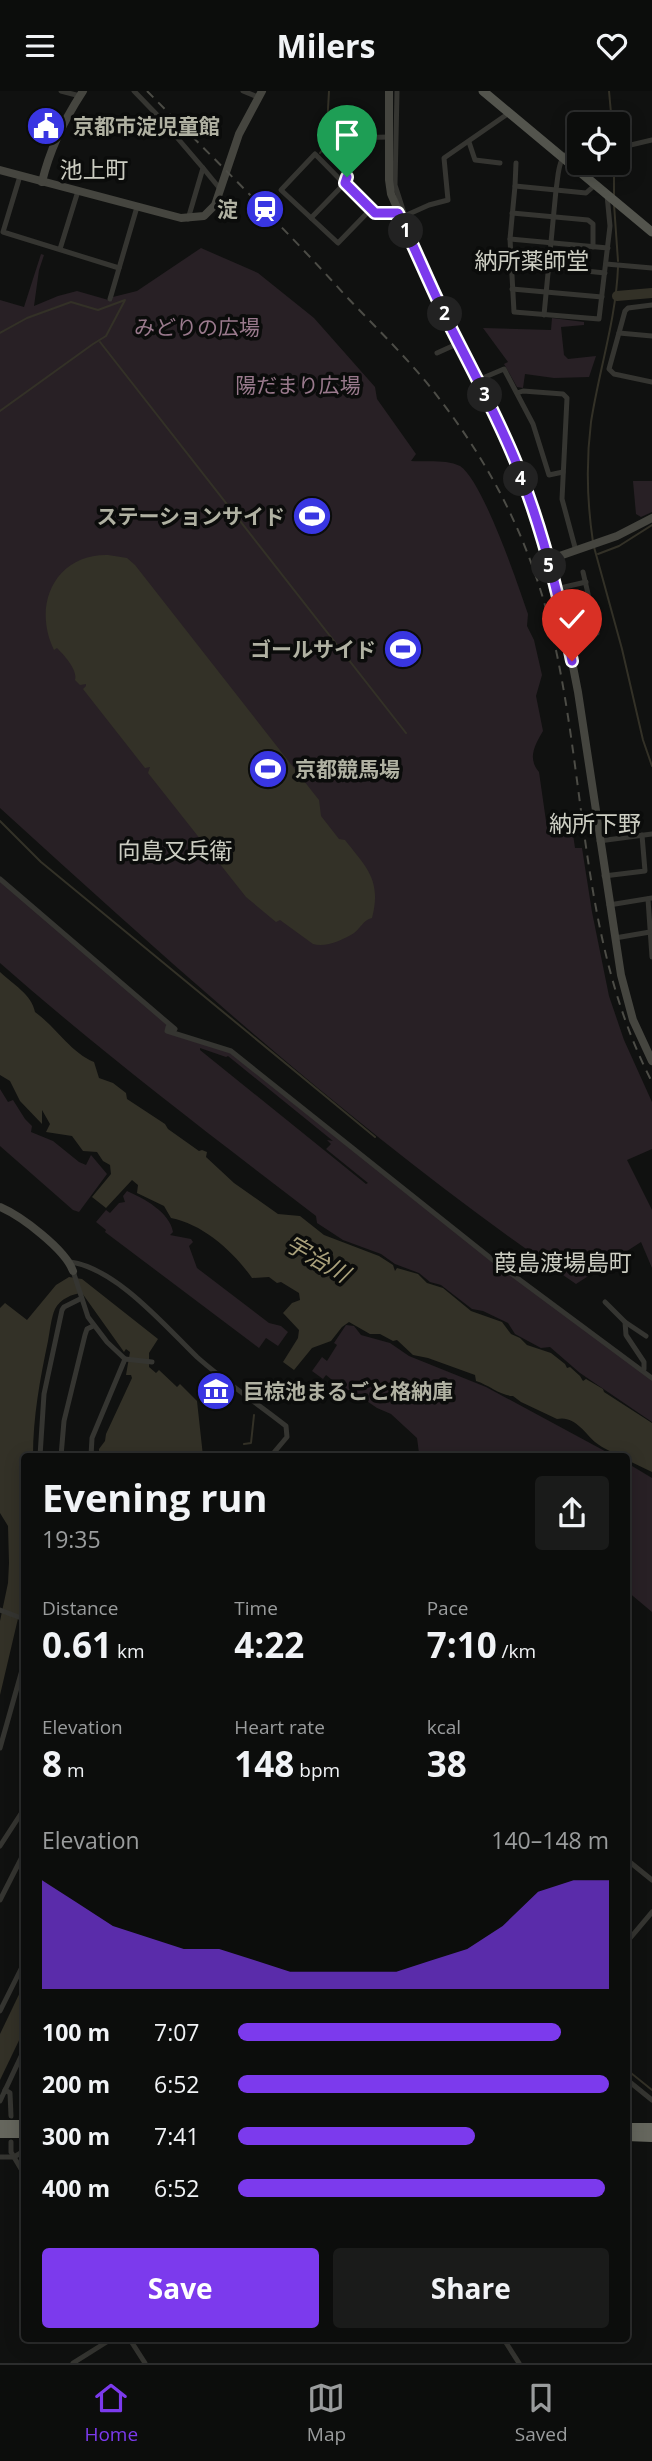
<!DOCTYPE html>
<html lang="en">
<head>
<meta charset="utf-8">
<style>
  body { margin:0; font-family:"Open Sans","Noto Sans JP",sans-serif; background:#1a1b1a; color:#f1f3f6; height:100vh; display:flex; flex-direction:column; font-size:26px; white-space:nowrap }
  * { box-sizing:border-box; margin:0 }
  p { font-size:23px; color:#9a9c9d }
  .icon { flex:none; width:38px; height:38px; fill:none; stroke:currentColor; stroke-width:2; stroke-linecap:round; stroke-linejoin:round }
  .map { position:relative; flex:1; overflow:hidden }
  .details { position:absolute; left:21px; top:1362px; width:609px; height:889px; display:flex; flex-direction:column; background:#0c0d0c; border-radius:7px; box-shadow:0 4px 18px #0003,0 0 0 2px #2c2d2d }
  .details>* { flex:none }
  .controls { position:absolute; left:567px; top:21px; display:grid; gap:14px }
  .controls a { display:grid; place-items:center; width:63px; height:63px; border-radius:7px; background:#0c0d0c; box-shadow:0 4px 18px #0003,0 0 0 2px #2c2d2d; font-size:35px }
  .pin { position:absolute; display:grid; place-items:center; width:60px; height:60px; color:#fff; margin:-72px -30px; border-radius:50% 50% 50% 0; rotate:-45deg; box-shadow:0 0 7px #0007 }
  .pin .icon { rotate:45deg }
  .km { position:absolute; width:35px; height:35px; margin:-18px; border-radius:50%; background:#222; color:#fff; font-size:19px; line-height:35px; text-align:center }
  .round { display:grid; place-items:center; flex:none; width:74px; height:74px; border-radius:7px; background:#1a1b1a }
  .headline { display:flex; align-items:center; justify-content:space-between; height:119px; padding:0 21px }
  h1 { font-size:38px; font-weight:700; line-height:52px }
  .stats { display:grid; grid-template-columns:repeat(3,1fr); gap:10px; height:119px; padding:7px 21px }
  .stats div { display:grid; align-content:center }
  .stats b { font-size:35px; font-weight:700 }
  .stats small { font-size:19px; font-weight:400 }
  .stats p { font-size:19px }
  .chart { height:196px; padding:14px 21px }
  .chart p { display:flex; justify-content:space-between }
  .chart svg { width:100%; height:126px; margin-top:7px; fill:#7c3aed; opacity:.7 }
  .primary-button { display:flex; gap:14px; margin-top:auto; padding:14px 21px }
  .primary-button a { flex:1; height:80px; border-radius:7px; background:#7c3aed; color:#fff; font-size:28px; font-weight:700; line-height:80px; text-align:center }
  .primary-button a+a { background:#1a1b1a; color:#f1f3f6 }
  ul { padding:0 21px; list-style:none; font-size:23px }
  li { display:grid; grid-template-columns:112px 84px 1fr; align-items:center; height:52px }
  li i { height:18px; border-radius:9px; background:#7c3aed }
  header { display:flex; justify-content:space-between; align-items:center; height:91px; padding:0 21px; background:#0c0d0c; font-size:32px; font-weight:700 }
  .dock { display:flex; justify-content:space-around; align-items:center; height:98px; border-top:2px solid #2c2d2d; background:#0c0d0c; font-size:19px; color:#9a9c9d }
  .dock a { display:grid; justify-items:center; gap:4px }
  .dock .on { color:#7c3aed }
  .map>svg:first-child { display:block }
  .green { fill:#282025; fill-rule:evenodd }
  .water { fill:#333127 }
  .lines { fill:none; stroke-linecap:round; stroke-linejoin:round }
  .stream { stroke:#333127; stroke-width:2 }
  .river { stroke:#333127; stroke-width:10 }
  .street { stroke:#353531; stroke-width:5 }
  .secondary { stroke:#45453f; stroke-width:8 }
  .primary { stroke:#53544d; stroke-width:9 }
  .highway { stroke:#65665d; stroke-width:10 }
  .rail { stroke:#4c4c46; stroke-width:2; stroke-dasharray:9 7; stroke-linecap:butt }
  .route-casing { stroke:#fff; stroke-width:14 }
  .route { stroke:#7c3aed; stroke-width:9 }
  .labels { text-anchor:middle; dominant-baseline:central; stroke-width:7; stroke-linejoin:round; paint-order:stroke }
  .poi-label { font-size:21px; font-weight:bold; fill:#b0b1a2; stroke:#0b0c0b; text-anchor:start }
  .park-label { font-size:21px; fill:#9a7a8d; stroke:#0b0c0b }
  .neighbourhood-label { font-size:23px; fill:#cccdc2; stroke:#0b0c0b }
  .water-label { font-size:23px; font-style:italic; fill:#aaa17b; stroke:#0b0c0b }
</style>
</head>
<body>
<header><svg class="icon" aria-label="menu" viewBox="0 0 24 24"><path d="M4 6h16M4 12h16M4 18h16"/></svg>Milers<svg class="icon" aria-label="heart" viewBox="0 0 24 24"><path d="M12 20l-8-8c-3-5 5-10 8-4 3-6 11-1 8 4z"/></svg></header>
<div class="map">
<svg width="652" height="2272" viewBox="0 0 652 2272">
  <rect width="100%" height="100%" fill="#101110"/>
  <g class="green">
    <path d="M 201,157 L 258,182 L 314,227 L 375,296 L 377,308 L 416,363 L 411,370 C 425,371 447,368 460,375 C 483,390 518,494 528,523 L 527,535 L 534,549 L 542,584 L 536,605 L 543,640 C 535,654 527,667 539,681 L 547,737 L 572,736 L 575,757 L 582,757 L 592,821 L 609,905 L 624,949 L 652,1011 L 652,1058 L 627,1069 L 652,1119 L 652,1177 L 641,1151 L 576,1193 C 370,1052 184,885 0,717 L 0,209 L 24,216 L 41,163 L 44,164 L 39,179 L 34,215 L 58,205 L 77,200 L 112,210 L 113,206 L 137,200 Z"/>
    <path d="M 552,227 L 584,231 L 584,234 L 561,236 L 564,264 L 568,268 L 596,265 L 589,286 L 554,287 L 525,283 L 523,297 L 517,296 L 504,273 L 508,271 L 483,237 L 551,239 Z"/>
    <path d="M 633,390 L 652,390 L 652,421 L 641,426 L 636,423 Z"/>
    <path d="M 0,788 L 175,938 L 167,940 L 231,960 L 415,1109 L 652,1287 L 652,1331 L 580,1282 L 550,1256 L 541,1257 L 515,1243 L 508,1232 L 483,1220 L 472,1218 L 441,1194 L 430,1191 L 419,1182 L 395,1173 L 381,1163 L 343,1149 L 317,1132 L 316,1125 C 209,1043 101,961 0,872 ZM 200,957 L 226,966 L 228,965 L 333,1050 L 327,1049 L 331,1053 L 326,1058 L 368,1092 L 366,1093 L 200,959 Z"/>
    <path d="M 0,998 L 8,1011 L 13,1009 L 25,1028 L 32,1035 L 31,1041 L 53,1050 L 79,1071 L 86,1074 L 91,1064 L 107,1083 L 79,1121 L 73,1119 L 0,1055 Z"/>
    <path d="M 127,1100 C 143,1107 170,1121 173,1141 L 170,1144 L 191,1148 L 193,1151 L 189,1155 L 197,1177 L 269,1232 L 281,1235 L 288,1241 L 278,1255 L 266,1247 L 259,1257 L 105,1141 L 106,1139 L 96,1131 L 106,1119 L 110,1122 L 119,1112 L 125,1111 L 123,1105 Z"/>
    <path d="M 346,1234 L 354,1235 L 361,1244 L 390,1252 L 409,1265 L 486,1296 L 614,1365 L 423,1365 L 419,1362 L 417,1347 L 391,1323 L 377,1317 L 355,1302 L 347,1301 L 326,1284 L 323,1288 L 312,1280 L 322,1266 L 327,1270 L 337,1254 L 334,1252 Z"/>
    <path d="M 627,1372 L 652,1387 L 652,1521 L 627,1500 Z"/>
  </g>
  <g class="water">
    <path d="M 108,464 L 127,467 L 135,474 L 315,704 L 319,709 L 321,725 L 339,748 L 345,749 C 366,776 382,789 372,827 C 363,829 361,837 354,842 C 343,849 325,857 313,853 L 280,829 L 276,831 L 246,806 L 148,682 L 150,676 L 145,677 L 83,598 L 86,595 L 86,593 L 80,594 L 75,589 C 78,579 64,564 57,557 L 54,559 C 32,514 55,463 108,464 Z"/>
    <path d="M 0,881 C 13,893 32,904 35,921 C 56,936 70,961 94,971 L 99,987 L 113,992 L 126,1002 L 127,1008 L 165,1033 L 168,1038 L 199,1060 L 202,1059 L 207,1061 L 206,1066 L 234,1092 L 278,1123 L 300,1125 L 324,1144 L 379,1165 L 393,1174 L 395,1180 L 397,1177 L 418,1183 L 427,1192 L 443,1197 L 471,1220 L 502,1231 L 511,1243 L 520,1247 L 527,1254 L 551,1262 L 565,1273 L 567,1277 L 570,1276 L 580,1285 L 583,1290 L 586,1288 L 603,1298 L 604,1301 L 652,1332 L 652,1381 L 627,1369 L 626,1365 C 618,1365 602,1357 595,1351 C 585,1342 574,1324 557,1328 L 521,1311 L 513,1305 C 501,1305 489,1294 476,1290 L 475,1284 L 428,1267 L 413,1264 L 397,1249 L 393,1250 L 380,1243 L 370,1243 L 349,1231 L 342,1236 L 331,1250 L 312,1257 L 294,1279 L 283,1271 L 298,1247 L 299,1239 L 283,1222 L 292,1212 L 300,1209 L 299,1202 L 281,1191 L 277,1192 L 269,1186 L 252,1187 C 234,1161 203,1133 171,1127 L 164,1115 L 137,1102 L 138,1094 L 132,1089 L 106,1117 L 92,1106 L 111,1083 L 110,1074 L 103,1070 L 97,1061 L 83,1060 L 72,1045 L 46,1041 L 50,1033 L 42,1019 L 42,1033 L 20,1010 L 10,990 L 0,984 Z"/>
    <path d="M 69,1186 L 82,1188 L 158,1248 L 149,1262 L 149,1276 L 156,1282 L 159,1279 L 177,1296 L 180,1293 L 197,1310 L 203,1365 L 99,1365 L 99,1358 L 105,1350 L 106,1343 L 132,1287 L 131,1284 L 126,1284 L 130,1261 L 126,1258 L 124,1261 L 82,1202 C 72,1203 60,1208 55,1218 C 51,1227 50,1240 48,1250 C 40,1288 33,1326 33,1365 L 24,1365 L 24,1502 L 0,1604 L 0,1530 L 8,1492 L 9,1472 L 8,1435 L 0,1422 L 0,1217 L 5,1212 L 27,1229 L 56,1194 Z"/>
    <path d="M 24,1893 L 24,1939 L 0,1989 L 0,1943 Z"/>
  </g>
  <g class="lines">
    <g class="stream">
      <path d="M 609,0 L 612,33"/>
      <path d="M 320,62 L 326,54 L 329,0"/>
      <path d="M 614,72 L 614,104"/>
      <path d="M 614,113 L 618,170"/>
      <path d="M 0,242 L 27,227 L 71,211 L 98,219 L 125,209 L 106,245 L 93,253 L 0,320"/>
      <path d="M 100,251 L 406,642"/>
      <path d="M 593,451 C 587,411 586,371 591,331 C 599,279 616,229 618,176"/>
      <path d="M 594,456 L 622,558 L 643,649 L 652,675"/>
      <path d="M 598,463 L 619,455 L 652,434"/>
      <path d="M 0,730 L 41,771 L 375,1046"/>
      <path d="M 244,1353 L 251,1352 L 254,1324"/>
      <path d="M 626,1978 L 652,1999"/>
    </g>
    <path class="river" d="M 617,205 L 652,202"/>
    <g class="street">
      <path d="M 61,0 L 80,5"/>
      <path d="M 134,0 L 162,29 L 203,77 L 188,128"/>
      <path d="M 243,0 L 258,6"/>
      <path d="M 397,1 L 395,94 L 405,125"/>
      <path d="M 469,51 L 475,69 L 500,72"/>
      <path d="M 618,57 L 652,49"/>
      <path d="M 579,58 C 557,60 559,81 556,99 L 515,95 L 510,148 L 514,221 L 599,228 L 610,135 L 607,104"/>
      <path d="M 315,63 L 370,119 L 338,152 L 281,99 Z"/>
      <path d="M 203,77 L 221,99"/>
      <path d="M 20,85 L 3,141 L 119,177"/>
      <path d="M 515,95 L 516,72"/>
      <path d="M 370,119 L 375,122 L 398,122"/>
      <path d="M 512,122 L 588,129 L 593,133 L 593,156"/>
      <path d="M 311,127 L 345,92 L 347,47 L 389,46"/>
      <path d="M 400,127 L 429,114 L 448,109 L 444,67 L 509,22"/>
      <path d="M 510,148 L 608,157"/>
      <path d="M 60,158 L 78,100"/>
      <path d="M 510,172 L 605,182"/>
      <path d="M 606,173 L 652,177"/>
      <path d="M 512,198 L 602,206"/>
      <path d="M 110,208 L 137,116"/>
      <path d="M 652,214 L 628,217 L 625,220 L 609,278 L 614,283 L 652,291"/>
      <path d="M 544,224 L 556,99 L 586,102 L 595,94"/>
      <path d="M 619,242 L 652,245"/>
      <path d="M 437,262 L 459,252"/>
      <path d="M 478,289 L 504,278 L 533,333 L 549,384 L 563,381"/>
      <path d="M 517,302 L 523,300 L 563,303 L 567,307 L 562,408 L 576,460"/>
      <path d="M 583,481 L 597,542"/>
      <path d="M 556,498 L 586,491"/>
      <path d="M 563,527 L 592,520"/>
      <path d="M 599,750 L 652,743"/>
      <path d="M 604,785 L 645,780 L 642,744"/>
      <path d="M 0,788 L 175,938 L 168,936 L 167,940 L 231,960 L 493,1169 L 652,1287"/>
      <path d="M 648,808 L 652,866"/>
      <path d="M 609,814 L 652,807"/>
      <path d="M 615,847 L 650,841"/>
      <path d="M 70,1171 C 116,1177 165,1235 197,1266 C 225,1291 257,1312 286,1335 L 287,1346 L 271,1365"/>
      <path d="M 73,1180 L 88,1226 L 107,1251 L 125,1268 L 92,1347 L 91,1365"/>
      <path d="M 605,1211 L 625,1231 L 626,1244 L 644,1271 L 644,1278"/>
      <path d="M 625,1231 L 646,1245"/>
      <path d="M 125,1268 L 152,1271"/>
      <path d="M 40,1365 L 44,1303 L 62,1219 L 64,1216 L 80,1208"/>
      <path d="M 61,1365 L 64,1330 L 85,1244 L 87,1238 L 93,1235"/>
      <path d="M 0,1519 L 24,1528"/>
      <path d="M 0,1657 L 24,1572"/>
      <path d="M 0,1755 L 24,1718"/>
      <path d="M 626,1768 L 652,1789"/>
      <path d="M 0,1809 L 24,1762"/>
      <path d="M 626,1852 L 652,1821"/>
      <path d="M 0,1920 L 24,1872"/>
      <path d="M 626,1988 L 652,2009"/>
      <path d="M 5,1999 L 10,2002 L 11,2025"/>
      <path d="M 0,2010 L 24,1959"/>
      <path d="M 11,2051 L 11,2061 L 24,2083"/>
      <path d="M 0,2066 L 14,2066 L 24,2060"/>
      <path d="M 129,2247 L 145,2272"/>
      <path d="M 503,2247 L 519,2272"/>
      <path d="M 73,2272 L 113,2247"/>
    </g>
    <g class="secondary">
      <path d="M 389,0 L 389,89 L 391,103 L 428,188 L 517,374 L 548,469 L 568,550 L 578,601 L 621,884 L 633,929 L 652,970"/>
      <path d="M 0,79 L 181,127 L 204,125 L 215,114 L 239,43 L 262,0"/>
      <path d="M 42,91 C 50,57 64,29 83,0"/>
      <path d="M 548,469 L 617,445 L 652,427"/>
      <path d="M 0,1116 C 21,1125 65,1158 73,1180"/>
    </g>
    <path class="primary" d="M 483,0 L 652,141"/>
    <g class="highway">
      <path d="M 0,2034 L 24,2034"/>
      <path d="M 626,2037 L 652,2037"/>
      <path d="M 0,2042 L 24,2042"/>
      <path d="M 626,2045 L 652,2046"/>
    </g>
    <path class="rail" d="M 147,0 C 213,67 281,133 344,203 C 377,238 412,271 441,310 C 491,375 527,446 548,525 C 588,680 577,846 652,991"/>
  </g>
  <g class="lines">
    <g class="route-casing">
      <path id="route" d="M 347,86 L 345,92 L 375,122 L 398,122 C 415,158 430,194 447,229 C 471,277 497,324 517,374 C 542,437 559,504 572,570"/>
    </g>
    <use href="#route" class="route"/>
  </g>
  <defs>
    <g id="civic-disc" transform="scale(2.0125)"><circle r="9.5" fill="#3936e2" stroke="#0b0c0b"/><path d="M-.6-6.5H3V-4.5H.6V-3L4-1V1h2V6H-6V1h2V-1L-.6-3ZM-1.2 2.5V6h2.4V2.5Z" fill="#fff"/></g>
    <g id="station-disc" transform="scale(2.0125)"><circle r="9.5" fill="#3936e2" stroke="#0b0c0b"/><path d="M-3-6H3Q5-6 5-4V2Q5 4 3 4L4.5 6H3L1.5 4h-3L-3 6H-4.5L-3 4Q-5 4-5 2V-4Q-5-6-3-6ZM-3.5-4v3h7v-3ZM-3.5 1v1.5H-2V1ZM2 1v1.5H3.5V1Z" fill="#fff"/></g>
    <g id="stadium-disc" transform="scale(2.0125)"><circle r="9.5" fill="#3936e2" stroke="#0b0c0b"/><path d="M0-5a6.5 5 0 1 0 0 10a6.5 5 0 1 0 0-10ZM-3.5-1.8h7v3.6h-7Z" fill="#fff"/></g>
    <g id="museum-disc" transform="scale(2.0125)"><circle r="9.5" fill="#3936e2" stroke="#0b0c0b"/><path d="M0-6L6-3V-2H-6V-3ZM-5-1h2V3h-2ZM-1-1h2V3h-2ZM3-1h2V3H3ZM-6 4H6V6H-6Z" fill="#fff"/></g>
  </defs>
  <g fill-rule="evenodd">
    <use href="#civic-disc" x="46" y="35"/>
    <use href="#station-disc" x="265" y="118"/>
    <use href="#stadium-disc" x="312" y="425"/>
    <use href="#stadium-disc" x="403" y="558"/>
    <use href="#stadium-disc" x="268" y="678"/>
    <use href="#museum-disc" x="216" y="1300"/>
  </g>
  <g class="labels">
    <g class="poi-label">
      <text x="73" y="35">京都市淀児童館</text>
      <text x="238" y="118" text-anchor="end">淀</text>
      <text x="285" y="425" text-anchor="end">ステーションサイド</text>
      <text x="376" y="558" text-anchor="end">ゴールサイド</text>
      <text x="295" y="678">京都競馬場</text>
      <text x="243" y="1300">巨椋池まるごと格納庫</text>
    </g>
    <g class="park-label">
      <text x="197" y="236">みどりの広場</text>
      <text x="298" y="294">陽だまり広場</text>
    </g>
    <g class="neighbourhood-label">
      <text x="94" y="78">池上町</text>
      <text x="532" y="169">納所薬師堂</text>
      <text x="595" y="732">納所下野</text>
      <text x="175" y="759">向島又兵衛</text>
      <text x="563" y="1171">葭島渡場島町</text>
    </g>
    <g class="water-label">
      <text transform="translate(318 1167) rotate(30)">宇治川</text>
    </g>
  </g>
</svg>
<div class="controls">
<a><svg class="icon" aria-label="locate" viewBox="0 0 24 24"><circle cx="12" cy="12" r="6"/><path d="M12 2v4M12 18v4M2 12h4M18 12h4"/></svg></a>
</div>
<div class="pin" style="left:347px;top:86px;background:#1e9e55"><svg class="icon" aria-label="arrive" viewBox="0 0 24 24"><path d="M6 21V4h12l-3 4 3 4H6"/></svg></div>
<div class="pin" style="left:572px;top:570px;background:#d93025"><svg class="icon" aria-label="check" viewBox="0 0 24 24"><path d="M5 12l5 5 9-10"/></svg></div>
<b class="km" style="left:406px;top:140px">1</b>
<b class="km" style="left:445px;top:223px">2</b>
<b class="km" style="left:485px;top:304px">3</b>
<b class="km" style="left:521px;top:388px">4</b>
<b class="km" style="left:549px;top:475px">5</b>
<section class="details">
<div class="headline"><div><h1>Evening run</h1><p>19:35</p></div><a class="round"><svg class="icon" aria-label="share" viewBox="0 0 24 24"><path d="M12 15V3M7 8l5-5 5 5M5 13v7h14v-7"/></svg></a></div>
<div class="stats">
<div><p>Distance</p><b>0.61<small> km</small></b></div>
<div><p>Time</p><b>4:22</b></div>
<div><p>Pace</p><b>7:10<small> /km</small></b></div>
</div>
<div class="stats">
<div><p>Elevation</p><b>8<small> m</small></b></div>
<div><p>Heart rate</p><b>148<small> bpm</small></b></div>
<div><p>kcal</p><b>38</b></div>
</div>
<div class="chart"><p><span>Elevation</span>140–148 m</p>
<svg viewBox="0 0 160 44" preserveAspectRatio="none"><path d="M0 44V6L10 14L20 22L30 26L40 30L50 30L60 34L70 38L80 38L90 38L100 38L110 34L120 30L130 22L140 10L150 6L160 6V44z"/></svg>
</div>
<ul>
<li><b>100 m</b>7:07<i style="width:87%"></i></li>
<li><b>200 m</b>6:52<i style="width:100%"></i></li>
<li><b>300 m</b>7:41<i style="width:64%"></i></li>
<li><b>400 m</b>6:52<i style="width:99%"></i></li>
</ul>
<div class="primary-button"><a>Save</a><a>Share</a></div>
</section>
</div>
<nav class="dock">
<a class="on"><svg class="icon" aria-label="home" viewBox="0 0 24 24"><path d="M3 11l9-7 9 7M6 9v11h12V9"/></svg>Home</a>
<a><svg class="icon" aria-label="map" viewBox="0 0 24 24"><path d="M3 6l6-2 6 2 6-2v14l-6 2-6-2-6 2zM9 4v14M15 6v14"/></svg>Map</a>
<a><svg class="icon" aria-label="saved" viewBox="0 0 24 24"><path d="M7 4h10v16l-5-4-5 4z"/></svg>Saved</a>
</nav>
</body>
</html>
